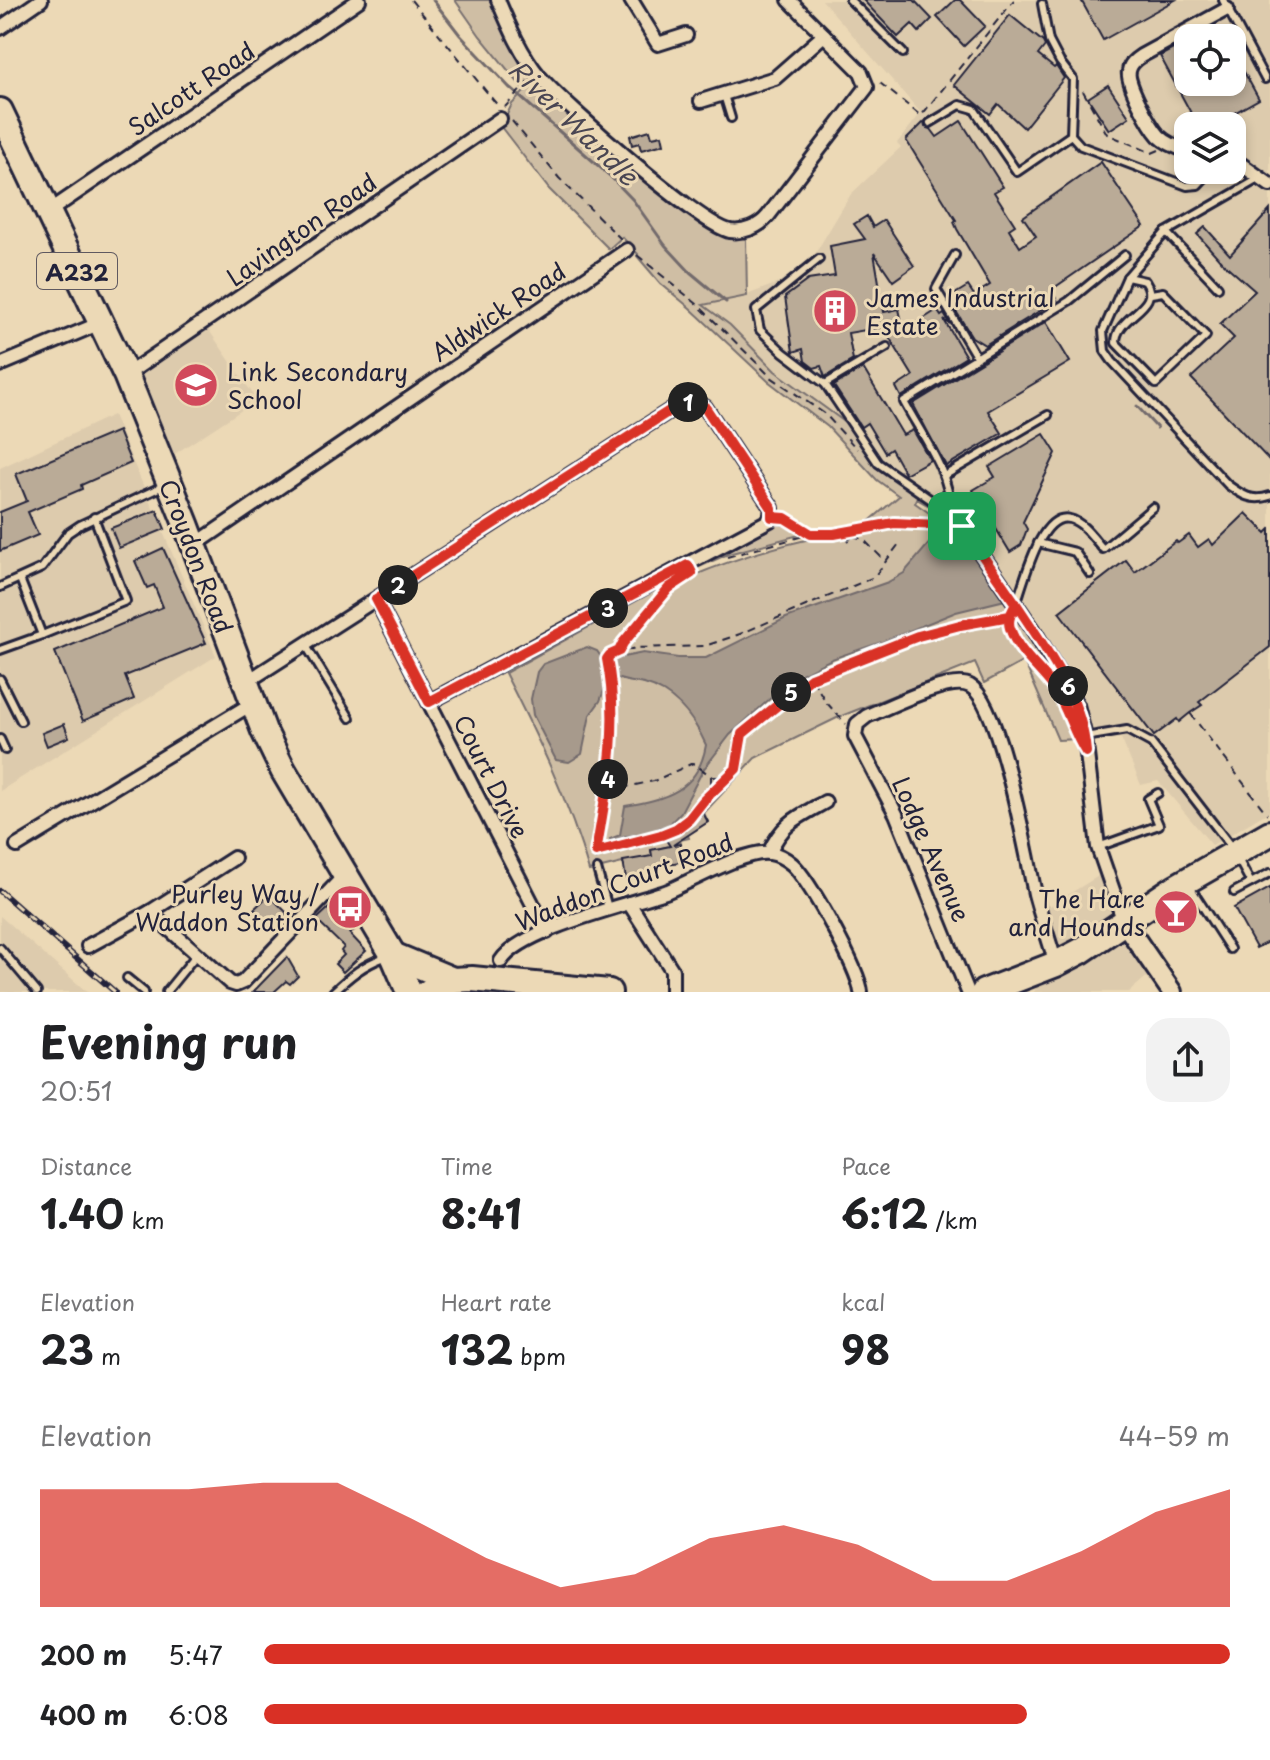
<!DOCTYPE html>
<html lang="en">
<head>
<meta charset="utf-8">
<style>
  body { margin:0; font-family:"Playpen Sans",sans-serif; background:#f2f2f2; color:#202124; height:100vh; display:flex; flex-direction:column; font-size:30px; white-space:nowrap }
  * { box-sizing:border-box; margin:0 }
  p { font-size:26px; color:#757577 }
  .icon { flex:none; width:44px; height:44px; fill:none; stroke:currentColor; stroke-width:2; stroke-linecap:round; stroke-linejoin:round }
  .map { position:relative; height:992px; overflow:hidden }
  .drawer { display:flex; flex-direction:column; background:#fff; flex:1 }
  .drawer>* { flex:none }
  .tools { position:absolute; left:1174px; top:24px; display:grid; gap:16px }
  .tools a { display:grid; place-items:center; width:72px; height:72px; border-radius:16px; background:#fff; box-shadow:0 4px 12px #0003; font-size:40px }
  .pin { position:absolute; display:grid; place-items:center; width:68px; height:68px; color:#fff; margin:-34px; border-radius:16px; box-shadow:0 4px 12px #0006 }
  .km { position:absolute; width:40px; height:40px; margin:-20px; border-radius:50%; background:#222; color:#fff; font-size:22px; line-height:40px; text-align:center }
  .round { display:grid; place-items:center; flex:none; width:84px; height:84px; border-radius:24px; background:#f2f2f2 }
  .overview { display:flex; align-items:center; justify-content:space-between; height:136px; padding:0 40px }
  h1 { font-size:44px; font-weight:700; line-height:60px }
  .stats { display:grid; grid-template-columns:repeat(3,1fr); gap:12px; height:136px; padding:8px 40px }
  .stats div { display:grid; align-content:center }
  .stats b { font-size:40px; font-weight:700 }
  .stats small { font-size:22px; font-weight:400 }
  .stats p { font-size:22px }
  .chart { height:224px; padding:16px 40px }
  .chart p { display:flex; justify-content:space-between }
  .chart svg { width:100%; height:144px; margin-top:8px; fill:#d93025; opacity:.7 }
  ul { padding:0 40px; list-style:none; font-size:26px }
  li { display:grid; grid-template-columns:128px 96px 1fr; align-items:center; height:60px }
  li i { height:20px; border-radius:10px; background:#d93025 }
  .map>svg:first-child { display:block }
  .built { fill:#ddcbad; fill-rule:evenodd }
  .green { fill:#cfbea4; stroke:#787070; stroke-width:2 }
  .water { fill:#a79a8c; stroke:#726a6c; stroke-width:2 }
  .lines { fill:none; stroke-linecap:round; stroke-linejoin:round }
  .stream { stroke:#726a6c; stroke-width:3 }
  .building { fill:#baab97; stroke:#22223b; stroke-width:2 }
  .lane-casing { stroke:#22223b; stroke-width:12 }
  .street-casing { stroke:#22223b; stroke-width:18 }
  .secondary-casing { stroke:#22223b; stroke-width:24 }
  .highway-casing { stroke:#22223b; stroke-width:30 }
  .path { stroke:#22223b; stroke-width:2; stroke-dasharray:8 6; stroke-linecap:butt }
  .lane { stroke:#ecd9b6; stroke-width:6 }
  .street { stroke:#ecd9b6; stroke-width:12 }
  .secondary { stroke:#ecd9b6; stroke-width:18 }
  .highway { stroke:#ecd9b6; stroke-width:24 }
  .rail-casing { stroke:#22223b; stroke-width:6 }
  .rail { stroke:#ecd9b6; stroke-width:3; stroke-dasharray:9; stroke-linecap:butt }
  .route-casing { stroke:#fff; stroke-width:16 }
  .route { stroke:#d93025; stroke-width:10 }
  .labels { text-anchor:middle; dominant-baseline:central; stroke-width:6; stroke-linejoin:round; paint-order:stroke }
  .shield { fill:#ecd9b6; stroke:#5f5960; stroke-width:2 }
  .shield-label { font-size:22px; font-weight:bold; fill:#22223b }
  .street-label { font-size:24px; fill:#22223b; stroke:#ecd9b6 }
  .poi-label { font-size:24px; fill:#22223b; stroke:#ecd9b6; text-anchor:start }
  .water-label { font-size:26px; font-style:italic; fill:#4a4653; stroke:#ecd9b6 }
</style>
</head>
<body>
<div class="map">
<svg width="1270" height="992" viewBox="0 0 1270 992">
  <rect width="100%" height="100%" fill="#ecd9b6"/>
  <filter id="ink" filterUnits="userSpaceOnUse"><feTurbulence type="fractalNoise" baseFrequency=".0125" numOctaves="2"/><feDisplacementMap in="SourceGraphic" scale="16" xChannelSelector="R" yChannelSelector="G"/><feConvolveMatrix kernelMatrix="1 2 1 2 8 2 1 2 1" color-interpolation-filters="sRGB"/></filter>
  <g filter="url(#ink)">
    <g class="built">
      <path d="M 822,0 L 1270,0 L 1270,811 L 1212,845 L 1158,781 L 1141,785 L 1121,738 L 1097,739 L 1077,690 L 1051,649 L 962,526 L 877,465 L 846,423 L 775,371 L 730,325 L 702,304 L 736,299 L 778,283 L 812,259 L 851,194 L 901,147 L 897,143 L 921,113 ZM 1188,38 L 1232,38 L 1232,82 L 1188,82 ZM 1188,126 L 1232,126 L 1232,170 L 1188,170 Z"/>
      <path d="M 208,329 L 257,400 L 173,455 L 140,374 Z"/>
      <path d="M 113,415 L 216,656 L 0,791 L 0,468 Z"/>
      <path d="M 1100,875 L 1113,912 L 1129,942 L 1151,973 L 1129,992 L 1034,992 L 1056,953 L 1045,909 Z"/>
      <path d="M 0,916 L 87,992 L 0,992 Z"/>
    </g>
    <g class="green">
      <path d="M 455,0 L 495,0 L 537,77 L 717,230 L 746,239 L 747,296 L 703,305 L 730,325 L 775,371 L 846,423 L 877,465 L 948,516 L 917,499 L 915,503 L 942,522 L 894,518 L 866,524 L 899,496 L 877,480 L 828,427 L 768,381 L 690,308 L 660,283 L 637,256 L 638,254 L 622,237 L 609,249 L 549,189 L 501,127 L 512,104 L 525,91 L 480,36 Z"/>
      <path d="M 773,523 L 785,525 L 803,534 L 728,554 L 697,568 L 766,531 Z"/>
      <path d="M 894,525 L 949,526 L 960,535 L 1008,604 L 1006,626 L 1022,656 C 1022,643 1011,629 1014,614 C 1044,659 1061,688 1077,739 L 1058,740 L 1024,661 L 984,683 L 975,663 L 839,717 L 755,758 L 704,813 L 708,822 L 688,835 L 689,838 L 680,840 L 681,844 L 651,850 L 652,856 L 589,871 C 569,801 538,738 505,673 L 685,574 L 688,578 C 754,550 823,533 894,525 Z"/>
    </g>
    <path class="water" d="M 949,526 L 960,535 L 1005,600 L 956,612 L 882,642 L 832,659 L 793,678 L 730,735 L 703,770 L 681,812 L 668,826 L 659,828 L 653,834 L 626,836 L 611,841 L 610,839 L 620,835 L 625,806 C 666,799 698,791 706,745 C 694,718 674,692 644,684 C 633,682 623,681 613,677 L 607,682 L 600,701 L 590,715 L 582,754 L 569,762 L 556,760 L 533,715 L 531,699 L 537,672 L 543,664 L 587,647 L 597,651 L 604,661 L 643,653 L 678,658 L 706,658 L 786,618 L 888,582 L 904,573 L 937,534 Z"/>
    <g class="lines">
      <g class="stream">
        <path d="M 433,0 L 460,35 L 509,87 L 610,176 L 633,200 L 665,245 L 690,272 L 726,302"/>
        <path d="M 1137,406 L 1157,428"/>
      </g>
    </g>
    <g class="building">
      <path d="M 863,0 L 914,0 L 932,19 L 919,32 L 912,24 L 898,37 Z"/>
      <path d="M 955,0 L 960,0 L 985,26 L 964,46 L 937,17 Z"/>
      <path d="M 1081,0 L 1175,0 L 1103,40 Z"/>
      <path d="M 1010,15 L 1043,42 L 1045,46 L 1038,55 L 1054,68 L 1056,66 L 1064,78 L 1024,128 L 998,104 L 990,114 L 954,85 Z"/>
      <path d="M 1188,41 L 1188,82 L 1232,82 L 1232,50 L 1259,99 L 1211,126 L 1198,126 L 1160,56 Z"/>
      <path d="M 1108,85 L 1129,117 L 1109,130 L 1088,98 Z"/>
      <path d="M 961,121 L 1003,187 L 994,192 L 1015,225 L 1009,229 L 1020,247 L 1036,236 L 1023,217 L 1101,162 L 1144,226 L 1051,290 L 1057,300 L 985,345 L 972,337 L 954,308 L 961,303 L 955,294 L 968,286 L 974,295 L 990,285 L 957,229 L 954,222 L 956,220 L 906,140 L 924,122 L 925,127 L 931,129 L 937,137 Z"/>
      <path d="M 650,130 L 652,137 L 662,135 L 664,144 L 641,150 L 639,143 L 632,145 L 630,136 Z"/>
      <path d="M 1270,210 L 1270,461 L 1191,378 L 1234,338 L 1220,324 L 1255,291 L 1222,262 L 1197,234 L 1205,227 L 1230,255 Z"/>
      <path d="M 867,216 L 873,227 L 884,220 L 914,266 L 893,281 L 874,253 L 884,312 L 899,309 L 904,331 L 937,310 L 941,316 L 944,314 L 950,324 L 944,320 L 966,357 L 901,397 L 896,387 L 913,376 L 883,327 L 848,333 L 853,360 L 825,377 L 821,366 L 814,368 L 805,361 L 803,349 L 793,352 L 785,297 L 808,280 L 835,276 L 830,246 L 865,239 L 854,224 Z"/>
      <path d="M 1046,322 L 1070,362 L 988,411 L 1002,433 L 946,466 L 913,404 Z"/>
      <path d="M 863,368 L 903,435 L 913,430 L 930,460 L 905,474 L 891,449 L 885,453 L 867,423 L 861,427 L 834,386 Z"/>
      <path d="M 118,431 L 131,463 L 81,485 L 82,489 L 28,512 L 38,535 L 0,551 L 0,512 L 27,501 L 16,474 Z"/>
      <path d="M 1044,434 L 1056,453 L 1023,522 L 1027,529 L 1021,545 L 1010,552 L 995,527 L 988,531 L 974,508 L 981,504 L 973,490 L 995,477 L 989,467 Z"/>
      <path d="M 157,510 L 165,529 L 119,548 L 111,528 Z"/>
      <path d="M 1246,513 L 1266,533 L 1270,529 L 1270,647 L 1199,702 L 1202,705 L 1190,713 L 1179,722 L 1177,719 L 1154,736 L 1059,612 L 1126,560 L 1135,572 L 1176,541 L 1178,543 L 1189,535 L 1198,547 L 1209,539 L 1213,545 Z"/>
      <path d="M 163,548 L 206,643 L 125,676 L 134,699 L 83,721 L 55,652 L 163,607 L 154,585 L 147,588 L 135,561 Z"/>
      <path d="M 64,724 L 69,737 L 47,746 L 42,733 Z"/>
      <path d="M 703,813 L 708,822 L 673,845 L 681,844 L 684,861 L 655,867 L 657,873 L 626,879 L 623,861 L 652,856 L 651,850 L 670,846 L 666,840 Z"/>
      <path d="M 1270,888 L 1270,941 L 1256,948 L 1234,908 Z"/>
      <path d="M 269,895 L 287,913 L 272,927 L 254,909 Z"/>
      <path d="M 331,906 L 354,930 L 350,934 L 366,951 L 343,972 L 335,964 L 344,955 L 341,951 L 344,947 L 316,920 Z"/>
      <path d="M 287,957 L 298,976 L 290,984 L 286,981 L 274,992 L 253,992 Z"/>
    </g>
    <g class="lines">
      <g class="lane-casing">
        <g id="lane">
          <path d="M 850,0 L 903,53"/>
          <path d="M 1223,0 L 1265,79"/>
          <path d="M 1042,4 L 1049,41 L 1060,62 L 1073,79 L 1071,135"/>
          <path d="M 724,95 L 731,118"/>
          <path d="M 930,123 L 960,105 L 974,109 L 1017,172 L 1071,135 L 1081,146 L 1187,186 L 1198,185 L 1212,170"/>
          <path d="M 1260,178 L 1166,232 L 1127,277 L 1103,331 L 1105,351 L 1112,361 L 1228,485 C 1242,495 1252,502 1270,496"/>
          <path d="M 1166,232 L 1218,287"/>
          <path d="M 955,255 L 936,289 L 977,358"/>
          <path d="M 819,259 L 756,310 L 760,330 L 783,352 L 825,384"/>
          <path d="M 1127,277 L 1145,281 C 1164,308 1115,315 1116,343 L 1156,384 L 1206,336 L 1163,292 L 1151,294"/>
          <path d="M 887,347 L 825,384 L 878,463 L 950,513"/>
          <path d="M 944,476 L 1048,415"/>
          <path d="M 962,526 L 950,513 C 952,474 922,436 904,402 L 1069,301 L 1125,255"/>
          <path d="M 1038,543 L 1075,552 L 1090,574"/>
          <path d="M 20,579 L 42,635 L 126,601 L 94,517"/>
          <path d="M 0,587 L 42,568 L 68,533 L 80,525 L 163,486"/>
          <path d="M 1016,604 C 1024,583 1040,511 1070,519 C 1083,522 1094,539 1103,549 L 1153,507"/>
          <path d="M 305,644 L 350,718"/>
          <path d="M 0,650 L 42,635"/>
          <path d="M 0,679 L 21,721"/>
          <path d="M 1085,737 L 1127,730 L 1151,743 L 1233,849"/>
          <path d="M 0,739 L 5,750"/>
          <path d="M 1098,847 L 1159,825 L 1148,799 L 1158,793"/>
          <path d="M 1238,859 L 1251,883 L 1270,873"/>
          <path d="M 597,869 L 608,908"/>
          <path d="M 1190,887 L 1230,949"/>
          <path d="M 1234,892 L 1251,883"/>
          <path d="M 0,948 L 37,992"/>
          <path d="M 127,978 L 144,992"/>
          <path d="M 166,992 L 197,954"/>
          <path d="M 333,992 C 350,976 363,965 385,957"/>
        </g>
      </g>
      <g class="street-casing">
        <g id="street">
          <path d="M 498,0 C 509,26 521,54 539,76 C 563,104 700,225 730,231 C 744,233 759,227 768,216 L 867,87 L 861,72 L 789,0"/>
          <path d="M 631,0 L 658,44 L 686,35"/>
          <path d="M 0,28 L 41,0"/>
          <path d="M 701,101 L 775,78 L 824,35"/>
          <path d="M 1188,151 C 1178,148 1167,144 1159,136 C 1150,126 1126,83 1129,71 C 1130,64 1135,60 1141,56 L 1227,9"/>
          <path d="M 1232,162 L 1242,165 L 1270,185"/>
          <path d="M 48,212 L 359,0"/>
          <path d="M 0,365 L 103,322"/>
          <path d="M 126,375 L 500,119"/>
          <path d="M 962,526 L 1033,629 L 1077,705 L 1085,737 L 1098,847 L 1124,922"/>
          <path d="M 193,543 L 205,538 L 627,250"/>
          <path d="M 376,599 L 547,932"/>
          <path d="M 245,683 L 677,406 L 694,403 L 705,407 L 772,508 L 770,520 L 429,702"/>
          <path d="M 17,846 L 253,703"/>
          <path d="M 769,853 C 782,823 798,817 825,802"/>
          <path d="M 629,903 L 672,970 L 672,992"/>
          <path d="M 150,912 L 234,858"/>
          <path d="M 88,946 L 150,912 L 230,983 L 236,985 L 243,982 L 345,875"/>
          <path d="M 501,961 C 522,928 629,905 668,891 C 692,881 747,849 770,853 C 778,854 786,859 792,864 C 809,879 859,970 861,992"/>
          <path d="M 968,992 L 896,814 L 855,736 L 857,724 L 867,716 C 887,708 951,675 970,686 C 1000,702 1027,857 1035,894 C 1041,917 1049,940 1056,964"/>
        </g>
      </g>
      <g class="secondary-casing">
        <path id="secondary" d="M 1124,922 L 1172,992"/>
      </g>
      <g class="highway-casing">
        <g id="highway">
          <path d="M 0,111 L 126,375 L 186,524 L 264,731 L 283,770 L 393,955 L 409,992"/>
          <path d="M 393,955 L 453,980"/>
          <path d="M 428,992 L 453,980 L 472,979 L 609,992"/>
          <path d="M 984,992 L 1056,964 L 1081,951 L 1176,887 L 1270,833"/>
        </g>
      </g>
      <g class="path">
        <path d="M 411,0 L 499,107"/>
        <path d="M 880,83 L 921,116 L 1014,0"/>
        <path d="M 1083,91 L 1107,134 L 1152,153 L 1159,150"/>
        <path d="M 505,107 L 528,82"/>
        <path d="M 512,121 L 559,178 L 621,239"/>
        <path d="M 637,255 L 697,304 L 771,377 L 825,414 L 857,449"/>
        <path d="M 781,518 L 810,533"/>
        <path d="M 853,536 L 863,539 L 886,562"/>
        <path d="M 847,541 L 853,536 L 853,531"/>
        <path d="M 727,557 L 811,534 L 834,534 L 894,523 L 948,524"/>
        <path d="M 1010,616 C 1007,642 1035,666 1050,684"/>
        <path d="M 619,650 L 623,643 L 671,587"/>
        <path d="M 812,679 L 826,702 L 846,724"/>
        <path d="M 1190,713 L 1267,814"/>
        <path d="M 713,777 L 726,777"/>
        <path d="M 608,791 L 654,781 L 693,763 L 711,776 L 711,792"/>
        <path d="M 597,852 L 661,835 L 676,829 L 689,819 L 704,800 L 736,769 L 742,734 L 811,678 L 918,636 L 960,625 L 1009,616"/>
        <path d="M 596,860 L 613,739 L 611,681 L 607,659 L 610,655 L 635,648 L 705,646 L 740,634 L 874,577 L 899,544"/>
      </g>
      <use href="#lane" class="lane"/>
      <use href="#street" class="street"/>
      <use href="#secondary" class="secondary"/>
      <use href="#highway" class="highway"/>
      <g class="rail-casing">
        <path id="rail" d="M 0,891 L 115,992"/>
      </g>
      <use href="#rail" class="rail"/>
    </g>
  </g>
  <g class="lines" filter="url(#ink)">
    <g class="route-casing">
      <path id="route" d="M 962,526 L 894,523 L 834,534 L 811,534 L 785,518 L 772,517 L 772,508 L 705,407 L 694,403 L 677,406 L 376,599 L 429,702 L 688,565 L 692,573 L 669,588 L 623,643 L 619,651 L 610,655 L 607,659 C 620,724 607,788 596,852 L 661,835 L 676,829 L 689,819 L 704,800 L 736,769 L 742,734 L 811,678 L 918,636 L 960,625 L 1010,616 L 1016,604 C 1047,651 1081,695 1086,752 C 1073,732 1068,709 1055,689 C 1040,668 1018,653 1010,628 C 1007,619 1012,612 1016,604 L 962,526"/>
    </g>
    <use href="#route" class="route"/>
  </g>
  <defs>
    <g id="building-disc" transform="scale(2.3)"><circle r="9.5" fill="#d1495b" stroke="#ecd9b6"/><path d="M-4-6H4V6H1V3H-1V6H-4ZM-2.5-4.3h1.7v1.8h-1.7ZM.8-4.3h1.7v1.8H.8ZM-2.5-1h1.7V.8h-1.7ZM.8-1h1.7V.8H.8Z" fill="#fff"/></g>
    <g id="school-disc" transform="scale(2.3)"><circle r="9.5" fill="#d1495b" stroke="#ecd9b6"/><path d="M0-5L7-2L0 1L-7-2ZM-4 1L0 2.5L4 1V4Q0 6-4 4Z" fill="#fff"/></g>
    <g id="bus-disc" transform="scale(2.3)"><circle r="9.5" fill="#d1495b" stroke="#ecd9b6"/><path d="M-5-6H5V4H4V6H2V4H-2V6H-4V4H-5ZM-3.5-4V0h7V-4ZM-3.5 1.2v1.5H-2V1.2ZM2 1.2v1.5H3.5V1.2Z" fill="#fff"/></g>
    <g id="bar-disc" transform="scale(2.3)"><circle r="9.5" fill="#d1495b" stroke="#ecd9b6"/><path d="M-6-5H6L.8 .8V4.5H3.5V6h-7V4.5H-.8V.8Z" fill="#fff"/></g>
  </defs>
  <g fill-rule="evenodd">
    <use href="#building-disc" x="835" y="311"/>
    <use href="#school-disc" x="196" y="385"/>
    <use href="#bus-disc" x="350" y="907"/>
    <use href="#bar-disc" x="1176" y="912"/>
  </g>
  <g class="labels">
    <rect class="shield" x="37" y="253" width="80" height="36" rx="6"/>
    <g class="shield-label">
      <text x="77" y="271">A232</text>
    </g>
    <g class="street-label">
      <text transform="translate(191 88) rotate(-34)">Salcott Road</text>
      <text transform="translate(301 229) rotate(-35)">Lavington Road</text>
      <text transform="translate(498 311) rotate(-34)">Aldwick Road</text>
      <text transform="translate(197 556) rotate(69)">Croydon Road</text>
      <text transform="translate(492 776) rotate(63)">Court Drive</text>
      <text transform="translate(932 849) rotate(66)">Lodge Avenue</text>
      <text transform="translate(624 881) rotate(-21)">Waddon Court Road</text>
    </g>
    <g class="poi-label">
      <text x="866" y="297">James Industrial<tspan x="866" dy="28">Estate</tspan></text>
      <text x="227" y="371">Link Secondary<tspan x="227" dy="28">School</tspan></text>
      <text x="319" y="893" text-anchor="end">Purley Way /<tspan x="319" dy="28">Waddon Station</tspan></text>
      <text x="1145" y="898" text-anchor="end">The Hare<tspan x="1145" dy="28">and Hounds</tspan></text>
    </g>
    <g class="water-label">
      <text transform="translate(574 122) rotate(44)">River Wandle</text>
    </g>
  </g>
</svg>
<div class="tools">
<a><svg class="icon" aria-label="locate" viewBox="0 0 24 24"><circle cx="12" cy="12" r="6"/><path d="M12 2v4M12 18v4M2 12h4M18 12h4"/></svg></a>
<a><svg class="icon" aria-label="layers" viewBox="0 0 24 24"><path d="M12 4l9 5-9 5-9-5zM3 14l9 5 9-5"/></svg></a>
</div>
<div class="pin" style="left:962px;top:526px;background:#1e9e55"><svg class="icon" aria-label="arrive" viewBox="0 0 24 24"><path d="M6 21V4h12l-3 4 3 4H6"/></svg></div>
<b class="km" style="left:688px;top:402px">1</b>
<b class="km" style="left:398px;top:585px">2</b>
<b class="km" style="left:608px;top:608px">3</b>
<b class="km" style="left:608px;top:779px">4</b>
<b class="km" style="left:791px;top:692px">5</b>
<b class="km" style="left:1068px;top:686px">6</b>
</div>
<section class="drawer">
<div class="overview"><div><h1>Evening run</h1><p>20:51</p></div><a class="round"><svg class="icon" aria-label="share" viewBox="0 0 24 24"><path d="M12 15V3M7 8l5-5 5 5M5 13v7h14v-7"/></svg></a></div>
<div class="stats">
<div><p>Distance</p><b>1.40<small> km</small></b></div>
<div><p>Time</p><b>8:41</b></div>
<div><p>Pace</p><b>6:12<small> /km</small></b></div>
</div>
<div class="stats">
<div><p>Elevation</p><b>23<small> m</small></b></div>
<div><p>Heart rate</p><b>132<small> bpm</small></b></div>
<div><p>kcal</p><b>98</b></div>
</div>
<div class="chart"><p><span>Elevation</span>44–59 m</p>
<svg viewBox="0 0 160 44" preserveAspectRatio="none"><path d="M0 44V8L10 8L20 8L30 6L40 6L50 17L60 29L70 38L80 34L90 23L100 19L110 25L120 36L130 36L140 27L150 15L160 8V44z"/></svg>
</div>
<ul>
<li><b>200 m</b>5:47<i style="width:100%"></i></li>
<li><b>400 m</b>6:08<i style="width:79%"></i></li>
</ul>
</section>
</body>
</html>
